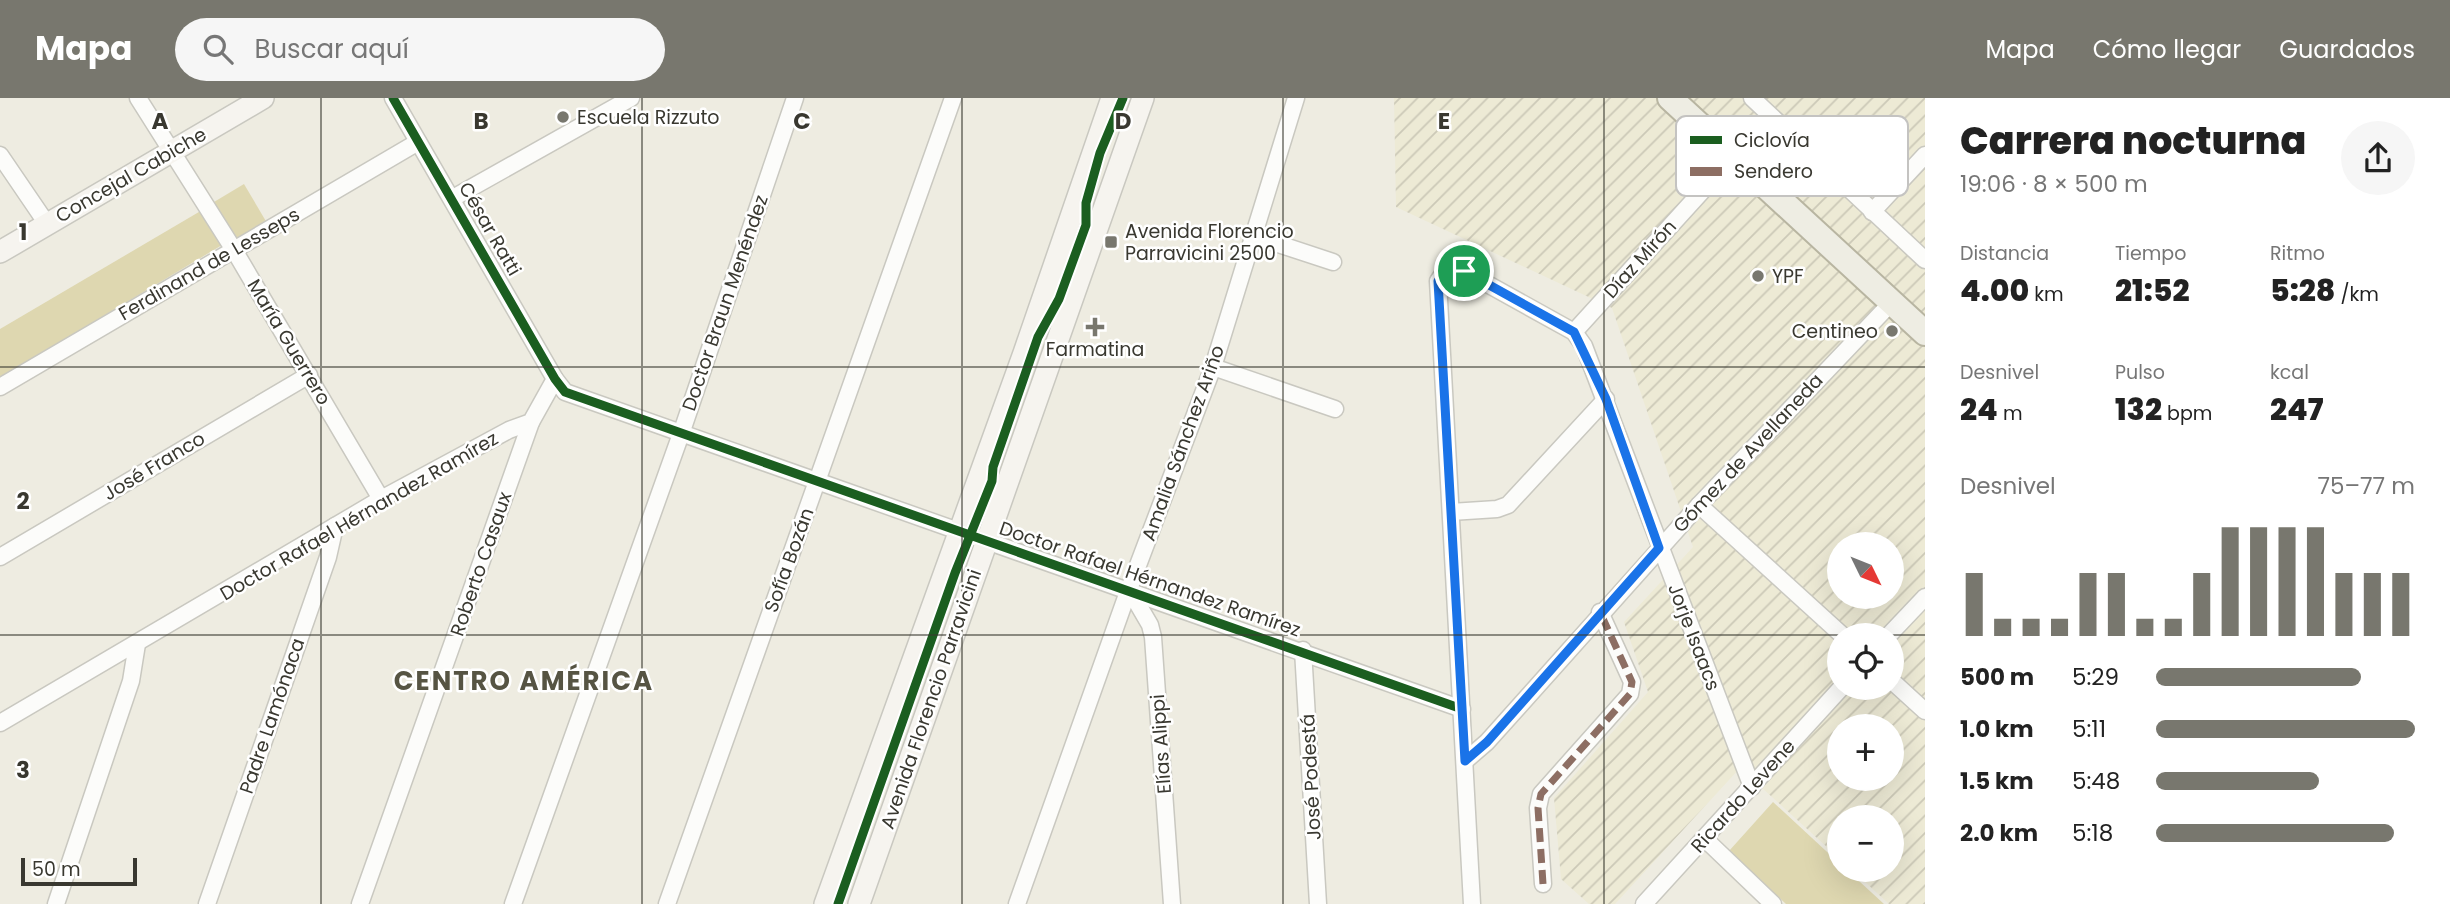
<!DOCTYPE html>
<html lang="es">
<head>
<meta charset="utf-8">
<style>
  body { margin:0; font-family:Poppins,sans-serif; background:#f6f6f6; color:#222; height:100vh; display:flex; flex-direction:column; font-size:26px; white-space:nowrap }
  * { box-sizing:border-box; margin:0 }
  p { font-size:23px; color:#767676 }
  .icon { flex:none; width:38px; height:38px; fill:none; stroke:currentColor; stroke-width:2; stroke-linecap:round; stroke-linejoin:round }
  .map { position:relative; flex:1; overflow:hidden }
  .sheet { display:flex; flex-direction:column; background:#fff; width:525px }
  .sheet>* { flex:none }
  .needle { width:46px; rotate:133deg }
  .fabs { position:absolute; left:1827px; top:434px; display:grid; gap:14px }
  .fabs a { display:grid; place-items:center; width:77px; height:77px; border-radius:50%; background:#fff; box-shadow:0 7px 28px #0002; font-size:35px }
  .scale { position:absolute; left:21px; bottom:18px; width:116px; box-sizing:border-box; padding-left:7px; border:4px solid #393830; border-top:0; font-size:19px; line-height:24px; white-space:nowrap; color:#393830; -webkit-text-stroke:5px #fff; paint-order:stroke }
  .pin { position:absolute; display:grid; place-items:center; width:60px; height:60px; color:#fff; margin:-30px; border:4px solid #fff; border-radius:50%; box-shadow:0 2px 7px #0007 }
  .round { display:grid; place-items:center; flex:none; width:74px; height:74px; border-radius:37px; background:#f6f6f6 }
  .head { display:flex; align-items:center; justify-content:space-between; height:119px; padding:0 35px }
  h1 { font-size:38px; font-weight:800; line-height:52px }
  .metrics { display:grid; grid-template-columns:repeat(3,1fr); gap:10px; height:119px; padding:7px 35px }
  .metrics div { display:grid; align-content:center }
  .metrics b { font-size:30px; font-weight:800 }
  .metrics small { font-size:19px; font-weight:400 }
  .metrics p { font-size:19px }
  .chart { height:196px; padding:14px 35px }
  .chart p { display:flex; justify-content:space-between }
  .chart svg { width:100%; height:126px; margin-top:7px; stroke:#78776e; stroke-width:6 }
  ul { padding:0 35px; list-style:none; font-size:23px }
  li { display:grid; grid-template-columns:112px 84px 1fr; align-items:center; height:52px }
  li i { height:18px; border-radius:9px; background:#78776e }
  header { display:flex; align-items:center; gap:42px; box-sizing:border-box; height:98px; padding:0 35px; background:#78776e; color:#fff }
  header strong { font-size:33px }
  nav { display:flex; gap:38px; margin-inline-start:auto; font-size:24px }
  .search { width:490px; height:63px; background:#f6f6f6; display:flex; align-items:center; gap:18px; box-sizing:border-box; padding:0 24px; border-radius:38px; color:#767676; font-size:26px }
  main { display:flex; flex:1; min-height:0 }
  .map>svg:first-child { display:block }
  .industrial { fill:url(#industrial-furrows); fill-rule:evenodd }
  .park { fill:#ded7b0 }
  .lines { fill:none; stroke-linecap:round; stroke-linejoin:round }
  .street-casing { stroke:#c9c8c0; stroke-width:19 }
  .secondary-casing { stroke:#c9c8c0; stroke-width:24 }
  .primary-casing { stroke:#b8b5a1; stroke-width:28 }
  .street { stroke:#fcfcfa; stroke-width:16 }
  .secondary { stroke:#f6f4ef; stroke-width:21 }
  .primary { stroke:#eeede3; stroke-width:24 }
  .quiet { stroke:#8d6e63; stroke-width:7; stroke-dasharray:14 7; stroke-linecap:butt }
  .cycleway-casing { stroke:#fff; stroke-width:13 }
  .cycleway { stroke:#1b5e20; stroke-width:9 }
  .route-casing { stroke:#fff; stroke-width:14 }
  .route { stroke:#1a73e8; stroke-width:9 }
  .grid { fill:none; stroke:#393830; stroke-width:2; stroke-opacity:0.55 }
  .poi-dot { fill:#78776e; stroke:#fff; stroke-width:2.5 }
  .labels { text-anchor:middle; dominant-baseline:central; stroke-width:5; stroke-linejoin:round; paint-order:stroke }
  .poi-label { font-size:19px; fill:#393830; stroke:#fff; text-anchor:start }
  .street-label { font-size:19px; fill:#393830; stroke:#fff }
  .district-label { font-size:26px; font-weight:bold; letter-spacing:2px; fill:#565443; stroke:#fff }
  .key { fill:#fff; stroke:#c4c3c1; stroke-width:2 }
  .key-label { font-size:19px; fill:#393830 }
  .grid-label { font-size:23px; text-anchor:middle; font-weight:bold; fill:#393830; stroke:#fff; stroke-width:5; stroke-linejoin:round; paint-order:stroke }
</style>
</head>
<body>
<header>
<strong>Mapa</strong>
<div class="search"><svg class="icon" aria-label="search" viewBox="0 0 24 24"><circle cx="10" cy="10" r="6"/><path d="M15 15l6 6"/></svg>Buscar aquí</div>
<nav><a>Mapa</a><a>Cómo llegar</a><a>Guardados</a></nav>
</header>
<main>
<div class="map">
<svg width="1925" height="806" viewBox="0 0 1925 806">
  <defs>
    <pattern id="industrial-furrows" width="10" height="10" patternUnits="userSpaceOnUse" patternTransform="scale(1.75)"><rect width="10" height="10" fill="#edead5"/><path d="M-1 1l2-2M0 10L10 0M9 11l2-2" fill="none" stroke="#ccc9b7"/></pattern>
  </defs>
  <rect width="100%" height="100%" fill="#eeece1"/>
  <path class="industrial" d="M 1394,0 L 1925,0 L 1925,806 L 1889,806 L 1852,772 L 1892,772 L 1892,719 L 1839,719 L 1839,760 L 1740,670 L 1615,806 L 1589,806 L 1561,781 L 1554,700 L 1648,594 L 1624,524 L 1693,449 L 1612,210 L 1396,109 ZM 1839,446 L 1892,446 L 1892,499 L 1839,499 ZM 1839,537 L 1892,537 L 1892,590 L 1839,590 ZM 1839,628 L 1892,628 L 1892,681 L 1839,681 Z"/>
  <g class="park">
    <path d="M 244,86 L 267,125 L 237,142 L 214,104 Z"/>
    <path d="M 204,111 L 222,147 L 0,280 L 0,231 Z"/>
    <path d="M 1773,704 L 1839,765 L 1839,772 L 1847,772 L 1884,806 L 1786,806 L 1729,753 Z"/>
  </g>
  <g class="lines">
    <g class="street-casing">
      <g id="street">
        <path d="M 138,0 L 234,152 L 381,401"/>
        <path d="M 393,0 L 555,281 L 565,294 L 1462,611"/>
        <path d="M 1752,0 L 1925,162"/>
        <path d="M 0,57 L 47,126"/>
        <path d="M 453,100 L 631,0"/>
        <path d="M 1872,114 L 1925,57"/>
        <path d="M 1254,138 L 1333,164"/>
        <path d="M 1574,234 L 1734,58"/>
        <path d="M 1213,269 L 1335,311"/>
        <path d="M 0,289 L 418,44"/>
        <path d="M 1699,407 L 1842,537"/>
        <path d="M 1451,414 L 1497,411 L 1508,407 L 1606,301"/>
        <path d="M 0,459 L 309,277"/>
        <path d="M 1129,491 L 1150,527 L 1153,539 L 1172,806"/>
        <path d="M 1889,537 L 1925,499"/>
        <path d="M 1303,552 L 1318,806"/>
        <path d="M 1892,583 L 1925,613"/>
        <path d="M 0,625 L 381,401 L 509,332 L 531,324 L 555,281"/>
        <path d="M 1465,663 L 1487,644 L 1699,407 L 1892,204"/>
        <path d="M 1705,741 L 1773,806"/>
        <path d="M 1543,786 L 1538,710 L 1541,696 L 1630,596 L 1632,584 L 1600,514"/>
        <path d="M 56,806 L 131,583 L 137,546"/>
        <path d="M 207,806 L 328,459 L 335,428"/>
        <path d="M 360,806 L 531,324"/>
        <path d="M 513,806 L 682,333 L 795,0"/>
        <path d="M 667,806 L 953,0"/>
        <path d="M 1017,806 L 1129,491 L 1213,269 L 1296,0"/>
        <path d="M 1472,806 L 1438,183 L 1445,173 L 1464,173 L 1574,234 L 1584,248 L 1752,689"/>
        <path d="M 1644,806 L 1841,590"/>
      </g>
    </g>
    <g class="secondary-casing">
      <g id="secondary">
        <path d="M 0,154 L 263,0"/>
        <path d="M 825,806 L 1024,255 L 1112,0"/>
        <path d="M 859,806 L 1143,0"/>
      </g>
    </g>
    <g class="primary-casing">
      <path id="primary" d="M 1670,0 L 1925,235"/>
    </g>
    <use href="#street" class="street"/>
    <use href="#secondary" class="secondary"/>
    <use href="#primary" class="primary"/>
    <path class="quiet" d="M 1543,786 L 1538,710 L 1541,696 L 1630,596 L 1632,584 L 1600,514"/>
    <g class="cycleway-casing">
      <g id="cycleway">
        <path d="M 393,0 L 555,281 L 565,294 L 1462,611"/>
        <path d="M 838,806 L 955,475 L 992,383 L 993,369 L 1038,239 L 1059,201 L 1086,127 L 1086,105 L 1100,55 L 1123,0"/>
      </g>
    </g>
    <use href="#cycleway" class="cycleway"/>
  </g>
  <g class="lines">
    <g class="route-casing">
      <path id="route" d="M 1454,171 L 1464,173 L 1574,234 L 1606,301 L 1659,450 L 1487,644 L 1465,663 L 1438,183 L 1445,173 Z"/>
    </g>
    <use href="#route" class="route"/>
  </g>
  <path class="grid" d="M 321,0 L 321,806M 642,0 L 642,806M 962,0 L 962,806M 1283,0 L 1283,806M 1604,0 L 1604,806M 0,269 L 1925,269M 0,537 L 1839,537M 1892,537 L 1925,537"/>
  <g class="poi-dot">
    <circle cx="563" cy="19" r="7"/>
    <rect x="1104" y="137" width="14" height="14" rx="3.5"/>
    <circle cx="1758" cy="178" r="7"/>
    <path d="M1091.5 218.5h7v7h7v7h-7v7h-7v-7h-7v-7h7z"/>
    <circle cx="1892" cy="233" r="7"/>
  </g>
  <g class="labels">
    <g class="poi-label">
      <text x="577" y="19">Escuela Rizzuto</text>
      <text x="1125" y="133">Avenida Florencio<tspan x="1125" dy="22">Parravicini 2500</tspan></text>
      <text x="1772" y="178">YPF</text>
      <text x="1878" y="233" text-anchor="end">Centineo</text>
      <text x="1095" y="251" text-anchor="middle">Farmatina</text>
    </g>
    <g class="street-label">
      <text transform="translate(131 77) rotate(-30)">Concejal Cabiche</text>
      <text transform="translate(490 131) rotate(60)">César Ratti</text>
      <text transform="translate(1640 161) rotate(-48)">Díaz Mirón</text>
      <text transform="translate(209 166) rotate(-30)">Ferdinand de Lesseps</text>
      <text transform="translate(725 205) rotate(-71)">Doctor Braun Menéndez</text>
      <text transform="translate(289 244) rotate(59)">María Guerrero</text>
      <text transform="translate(1183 345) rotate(-70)">Amalia Sánchez Ariño</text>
      <text transform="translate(1748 355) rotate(-47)">Gómez de Avellaneda</text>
      <text transform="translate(154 368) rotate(-31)">José Franco</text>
      <text transform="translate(359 418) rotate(-30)">Doctor Rafael Hérnandez Ramírez</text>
      <text transform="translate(789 462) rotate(-70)">Sofía Bozán</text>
      <text transform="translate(481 466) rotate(-71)">Roberto Casaux</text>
      <text transform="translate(1150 481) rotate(19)">Doctor Rafael Hérnandez Ramírez</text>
      <text transform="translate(1694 539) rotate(69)">Jorje Isaacs</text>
      <text transform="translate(931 601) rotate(-71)">Avenida Florencio Parravicini</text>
      <text transform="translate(272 618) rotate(-71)">Padre Lamónaca</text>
      <text transform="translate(1161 646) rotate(-94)">Elías Alippi</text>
      <text transform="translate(1311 679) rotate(-93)">José Podestá</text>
      <text transform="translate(1743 698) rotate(-48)">Ricardo Levene</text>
    </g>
    <g class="district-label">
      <text x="524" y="583">CENTRO AMÉRICA</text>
    </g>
  </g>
  <rect x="1676" y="18" width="232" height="80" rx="10" class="key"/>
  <rect x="1690" y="38" width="32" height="8" fill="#1b5e20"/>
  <rect x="1690" y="69" width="32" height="9" fill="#8d6e63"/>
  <g class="key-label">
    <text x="1734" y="49">Ciclovía</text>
    <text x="1734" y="80">Sendero</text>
  </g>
  <g class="grid-label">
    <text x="160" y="31">A</text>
    <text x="481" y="31">B</text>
    <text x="802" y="31">C</text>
    <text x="1123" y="31">D</text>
    <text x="1444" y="31">E</text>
    <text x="23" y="142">1</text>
    <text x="23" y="411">2</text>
    <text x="23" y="680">3</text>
  </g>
</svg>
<div class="fabs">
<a><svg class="needle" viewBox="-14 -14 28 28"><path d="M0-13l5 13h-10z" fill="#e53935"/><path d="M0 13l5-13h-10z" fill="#767676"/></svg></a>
<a><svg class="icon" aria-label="locate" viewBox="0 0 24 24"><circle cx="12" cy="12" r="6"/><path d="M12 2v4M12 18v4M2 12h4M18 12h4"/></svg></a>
<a>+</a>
<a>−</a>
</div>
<div class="scale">50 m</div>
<div class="pin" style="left:1464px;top:173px;background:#1e9e55"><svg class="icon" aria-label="arrive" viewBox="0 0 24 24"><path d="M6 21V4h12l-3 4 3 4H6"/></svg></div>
</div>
<section class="sheet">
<div class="head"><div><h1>Carrera nocturna</h1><p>19:06 · 8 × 500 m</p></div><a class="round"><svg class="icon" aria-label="share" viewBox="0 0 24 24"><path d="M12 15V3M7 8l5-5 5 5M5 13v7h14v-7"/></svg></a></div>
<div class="metrics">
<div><p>Distancia</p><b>4.00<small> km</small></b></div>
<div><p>Tiempo</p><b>21:52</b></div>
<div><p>Ritmo</p><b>5:28<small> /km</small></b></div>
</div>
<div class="metrics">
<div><p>Desnivel</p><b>24<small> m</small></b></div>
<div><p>Pulso</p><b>132<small> bpm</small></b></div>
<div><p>kcal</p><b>247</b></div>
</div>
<div class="chart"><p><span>Desnivel</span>75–77 m</p>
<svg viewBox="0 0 160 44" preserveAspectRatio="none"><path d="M5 44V22M15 44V38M25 44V38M35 44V38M45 44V22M55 44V22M65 44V38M75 44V38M85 44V22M95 44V6M105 44V6M115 44V6M125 44V6M135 44V22M145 44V22M155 44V22"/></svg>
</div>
<ul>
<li><b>500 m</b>5:29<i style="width:79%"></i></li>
<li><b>1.0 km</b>5:11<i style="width:100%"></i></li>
<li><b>1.5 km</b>5:48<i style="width:63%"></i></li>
<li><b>2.0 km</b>5:18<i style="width:92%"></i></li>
</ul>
</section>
</main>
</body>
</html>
